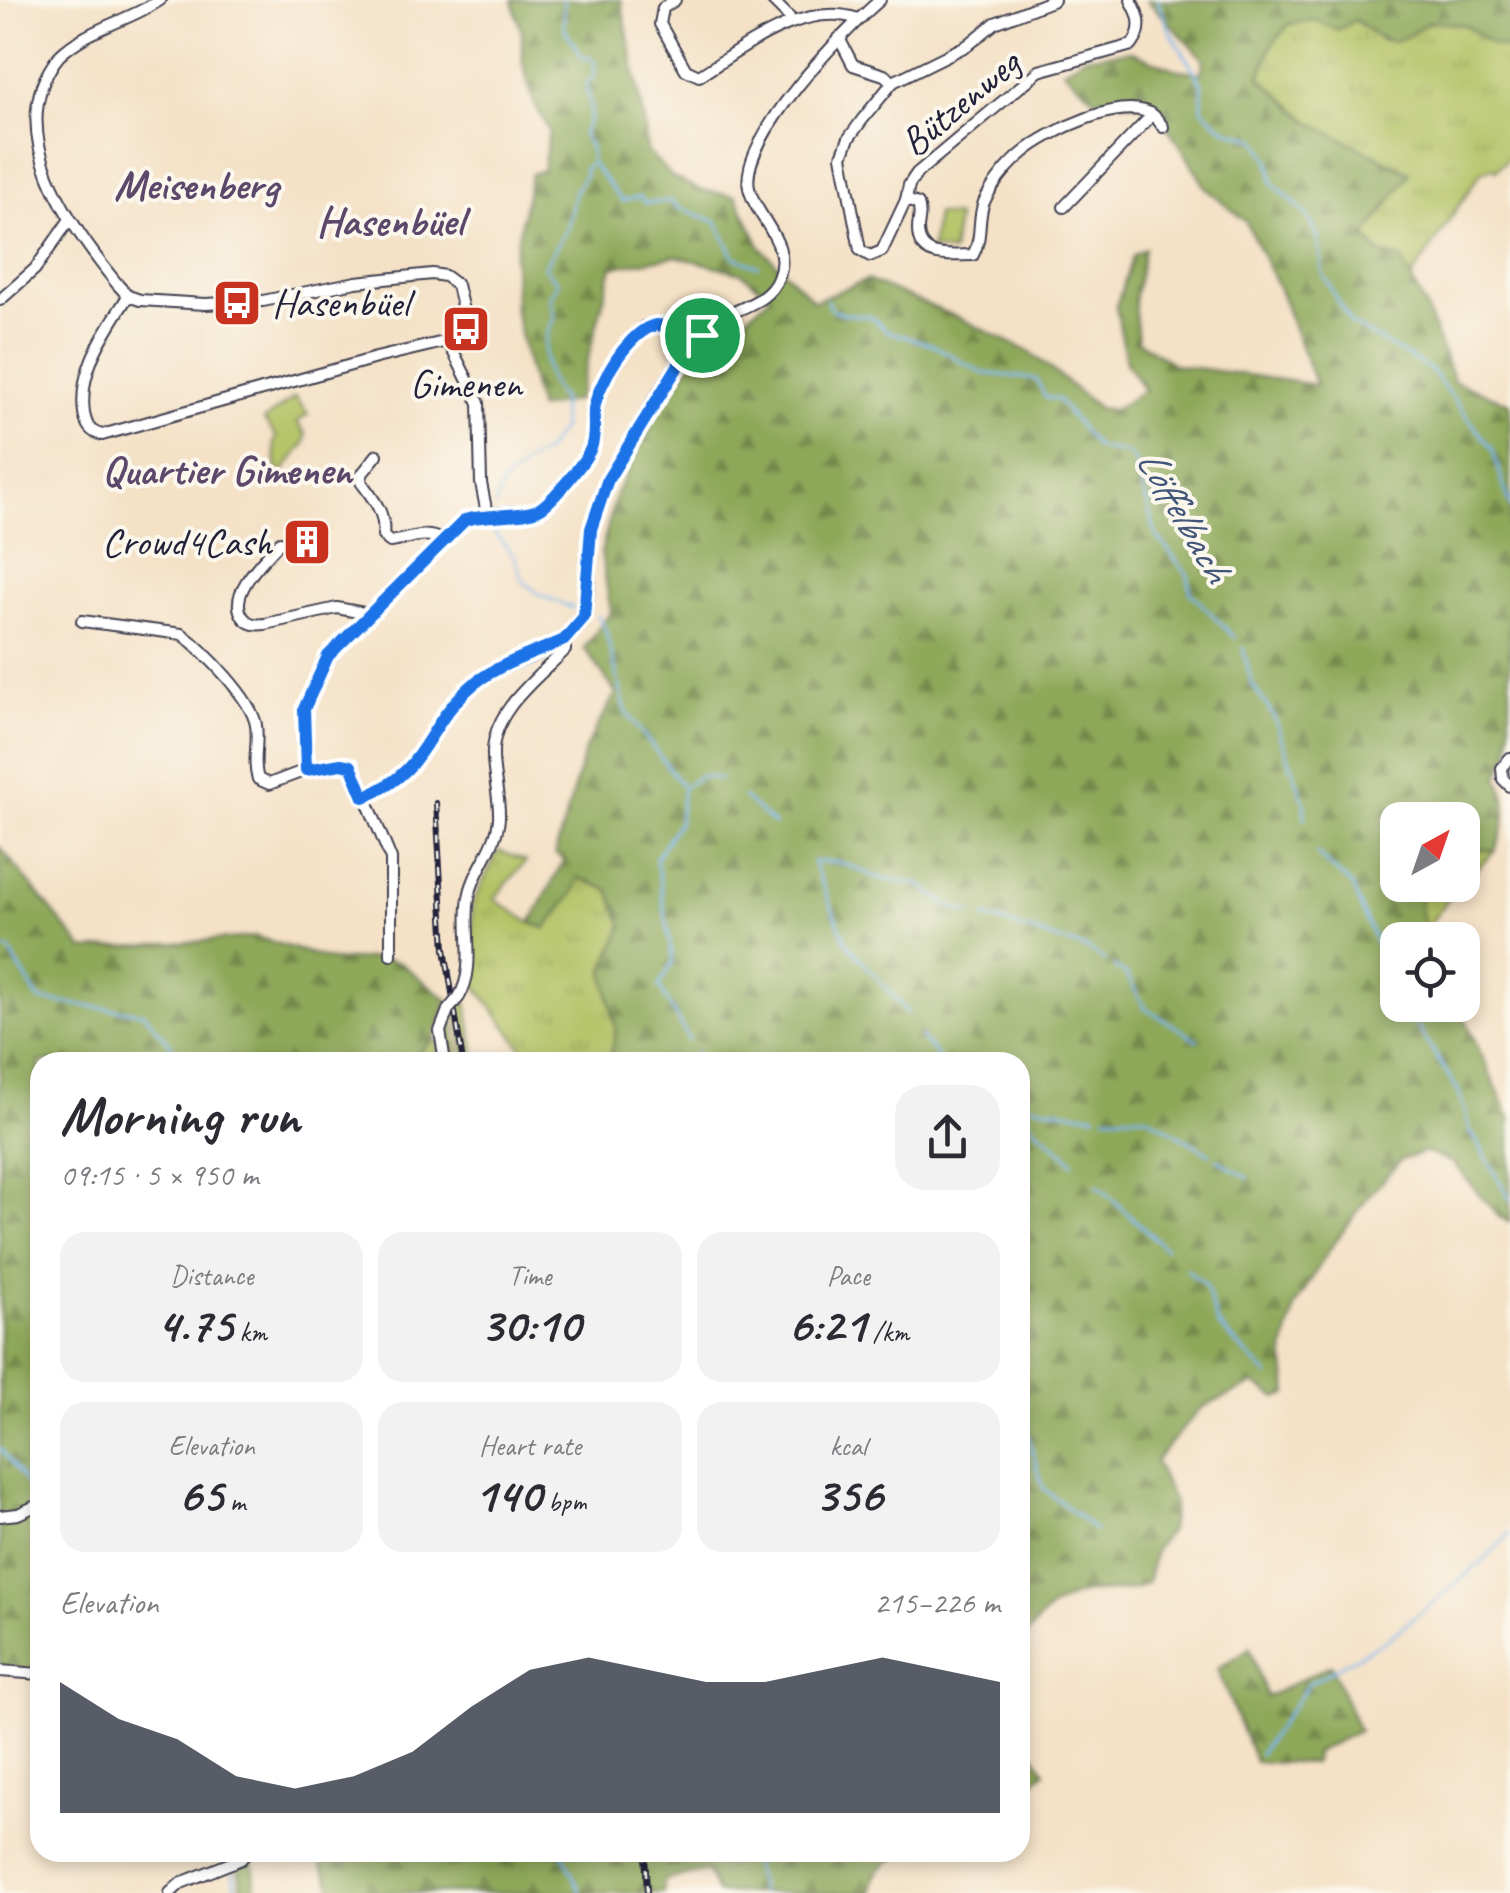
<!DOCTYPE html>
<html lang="en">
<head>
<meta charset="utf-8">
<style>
  body { margin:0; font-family:Caveat,sans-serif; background:#f2f2f3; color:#2b2b33; height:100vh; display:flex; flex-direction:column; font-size:38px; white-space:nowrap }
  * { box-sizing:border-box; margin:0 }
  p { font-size:32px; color:#7c7c81 }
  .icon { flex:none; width:55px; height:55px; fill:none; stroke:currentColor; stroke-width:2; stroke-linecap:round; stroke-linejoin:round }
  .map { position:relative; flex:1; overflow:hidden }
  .drawer { position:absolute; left:30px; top:1052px; width:1000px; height:810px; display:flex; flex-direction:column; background:#fff; border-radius:30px; box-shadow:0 5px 15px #0003 }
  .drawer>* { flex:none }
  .needle { width:65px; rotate:40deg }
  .controls { position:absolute; left:1380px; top:802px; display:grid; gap:20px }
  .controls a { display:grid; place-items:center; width:100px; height:100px; border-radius:20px; background:#fff; box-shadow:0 5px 15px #0003; font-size:50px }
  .pin { position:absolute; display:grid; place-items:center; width:85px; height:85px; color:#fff; margin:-42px; border:5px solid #fff; border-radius:50%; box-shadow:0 2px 10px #0007 }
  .round { display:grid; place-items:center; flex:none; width:105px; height:105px; border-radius:30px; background:#f2f2f3 }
  .summary { display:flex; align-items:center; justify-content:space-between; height:170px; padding:0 30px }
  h1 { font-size:55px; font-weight:700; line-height:75px }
  .metrics { display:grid; grid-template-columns:repeat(3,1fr); gap:15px; height:170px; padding:10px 30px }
  .metrics div { display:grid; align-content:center; border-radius:25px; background:#f2f2f3; text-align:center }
  .metrics b { font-size:50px; font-weight:700 }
  .metrics small { font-size:28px; font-weight:400 }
  .metrics p { font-size:28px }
  .chart { height:280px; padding:20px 30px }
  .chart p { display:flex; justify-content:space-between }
  .chart svg { width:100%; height:180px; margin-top:10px; fill:#111827; opacity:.7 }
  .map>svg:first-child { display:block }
  .grass { fill:url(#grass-tufts); stroke:#6a7250; stroke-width:2.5 }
  .forest { fill:url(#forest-firs); stroke:#58654a; stroke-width:2.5 }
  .park { fill:#b3c265; stroke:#6a7250; stroke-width:2.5 }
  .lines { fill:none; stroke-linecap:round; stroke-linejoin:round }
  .stream { stroke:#7db8ef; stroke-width:2.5 }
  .street-casing { stroke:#423f50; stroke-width:14 }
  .street { stroke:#fff; stroke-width:10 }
  .rail-casing { stroke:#22223b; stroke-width:6 }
  .rail { stroke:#fbf7ec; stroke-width:2.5; stroke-dasharray:8; stroke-linecap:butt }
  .street-bridge-casing { stroke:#423f50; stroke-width:14; stroke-linecap:butt }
  .street-bridge { stroke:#fff; stroke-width:10 }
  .route-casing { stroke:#fff; stroke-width:20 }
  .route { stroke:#1a73e8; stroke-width:12 }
  .labels { text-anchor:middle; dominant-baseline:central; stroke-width:8; stroke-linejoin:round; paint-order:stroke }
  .street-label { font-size:40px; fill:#22223b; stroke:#fbf7ec }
  .poi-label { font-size:40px; fill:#22223b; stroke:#fbf7ec; text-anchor:start }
  .neighbourhood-label { font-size:42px; font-weight:bold; fill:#5c486b; stroke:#fbf7ec }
  .water-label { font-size:42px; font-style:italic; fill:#42567a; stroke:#fbf7ec }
</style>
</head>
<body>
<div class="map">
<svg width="1510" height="1893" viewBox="0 0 1510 1893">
  <defs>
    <pattern id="grass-tufts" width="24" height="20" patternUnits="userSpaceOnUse" patternTransform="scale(2.5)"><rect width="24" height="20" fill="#b3c265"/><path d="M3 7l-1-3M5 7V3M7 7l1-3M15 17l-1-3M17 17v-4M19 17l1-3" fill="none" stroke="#9aa659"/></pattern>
    <pattern id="forest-firs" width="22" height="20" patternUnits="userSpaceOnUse" patternTransform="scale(2.5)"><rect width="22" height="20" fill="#8ea85a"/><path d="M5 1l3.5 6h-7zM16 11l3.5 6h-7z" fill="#74884c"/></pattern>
  </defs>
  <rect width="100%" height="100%" fill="#fbf7ec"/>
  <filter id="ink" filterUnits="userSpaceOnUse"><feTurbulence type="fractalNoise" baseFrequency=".01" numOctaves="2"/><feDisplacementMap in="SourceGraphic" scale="20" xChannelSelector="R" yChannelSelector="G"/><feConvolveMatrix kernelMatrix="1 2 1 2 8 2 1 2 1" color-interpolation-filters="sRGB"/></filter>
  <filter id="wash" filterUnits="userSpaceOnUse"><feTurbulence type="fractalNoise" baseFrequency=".0048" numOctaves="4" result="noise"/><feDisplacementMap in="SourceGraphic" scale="40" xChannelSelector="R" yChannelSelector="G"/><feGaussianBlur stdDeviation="2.25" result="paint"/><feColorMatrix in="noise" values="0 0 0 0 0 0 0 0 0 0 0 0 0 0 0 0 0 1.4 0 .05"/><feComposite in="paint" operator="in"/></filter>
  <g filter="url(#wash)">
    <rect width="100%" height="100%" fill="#f4e1c6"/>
    <g class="grass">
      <path d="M 1315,20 L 1355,20 L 1383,41 C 1409,30 1439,12 1468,26 C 1484,34 1492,45 1510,49 L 1510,156 L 1496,170 L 1493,167 L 1481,172 L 1411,279 L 1401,259 L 1380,254 L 1365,236 L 1409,172 L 1310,122 L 1260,78 L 1270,48 L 1289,24 Z"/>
      <path d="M 1463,847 L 1495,851 L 1463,881 Z"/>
      <path d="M 498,851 L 526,861 L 494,899 L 531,923 L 546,928 L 572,895 L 579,878 L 609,889 L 623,926 L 604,970 L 616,1031 L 609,1062 L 540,1062 L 526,1053 L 477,987 L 471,986 L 473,902 Z"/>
      <path d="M 1422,885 L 1459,885 L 1425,930 L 1420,909 Z"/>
      <path d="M 461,999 L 467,1003 L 476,1062 L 466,1062 L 456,1006 Z"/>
      <path d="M 451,1013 L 460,1062 L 448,1062 L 445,1031 Z"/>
      <path d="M 435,1038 L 442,1062 L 409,1062 Z"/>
    </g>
    <g class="forest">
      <path d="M 512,0 L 621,0 L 644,118 L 647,151 L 672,177 L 700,190 L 736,196 L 761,248 L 814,301 L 867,280 L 959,318 L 1030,352 L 1098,408 L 1114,410 L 1144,390 L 1126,362 L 1116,307 L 1133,255 L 1144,249 L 1134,302 L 1138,341 L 1175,365 L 1316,385 L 1278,287 L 1246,222 L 1206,188 L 1179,143 L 1151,106 L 1094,98 L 1063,70 L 1084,57 L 1130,51 L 1174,69 L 1201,73 L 1204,59 L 1147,0 L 1510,0 L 1510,49 L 1493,45 L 1465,25 L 1429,21 C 1394,48 1390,47 1355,20 L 1337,30 L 1315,20 L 1289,24 L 1270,48 L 1260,77 L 1310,122 L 1410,173 L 1365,237 L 1380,254 L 1401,259 L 1425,306 L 1454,381 L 1510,403 L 1510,751 L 1498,777 C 1510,801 1506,827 1495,851 L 1463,847 L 1462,820 L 1398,820 L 1398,885 L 1422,885 L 1420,909 L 1428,940 L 1398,940 L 1398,1005 L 1459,1005 L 1510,1118 L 1510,1222 L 1499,1217 L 1453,1163 L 1425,1152 L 1401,1160 L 1372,1192 L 1329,1250 L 1295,1306 L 1284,1351 L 1288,1394 L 1277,1398 L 1254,1384 L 1201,1408 L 1155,1461 L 1174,1503 L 1170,1530 L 1155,1549 L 1147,1583 C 1123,1594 1118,1590 1094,1592 C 1061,1594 1037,1617 1020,1645 L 1020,1062 L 609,1062 L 616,1031 L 604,971 L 623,926 L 609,890 L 579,878 L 572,895 L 546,928 L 531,923 L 564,860 L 555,854 L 586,747 L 616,693 L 584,648 L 611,612 L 601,553 L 616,494 L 653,421 L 689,366 L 771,296 L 741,273 L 677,256 L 612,267 L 577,400 L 538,409 L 515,312 L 514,256 L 531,174 L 543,170 L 549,131 L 534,103 L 523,64 L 521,29 Z"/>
      <path d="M 0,847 L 84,950 L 256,937 L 334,961 L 377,958 L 400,963 L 448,1000 L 435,1038 L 409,1062 L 40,1062 L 40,1673 L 0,1666 Z"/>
      <path d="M 1250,1648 L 1266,1697 L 1331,1665 L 1359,1731 L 1315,1752 L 1314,1763 L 1255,1762 L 1217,1669 Z"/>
      <path d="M 1020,1731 L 1045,1772 L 1020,1792 Z"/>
      <path d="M 236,1853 L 258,1853 L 253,1860 L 256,1890 L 242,1893 Z"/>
      <path d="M 316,1853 L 906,1853 C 888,1861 871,1870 873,1893 L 717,1893 L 707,1871 L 664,1880 L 664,1893 L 335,1893 Z"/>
    </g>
    <g class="park">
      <path d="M 936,214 L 957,217 L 952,253 L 931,249 Z"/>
      <path d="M 295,397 L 308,414 L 297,422 L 306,434 L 305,443 L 282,473 L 277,473 L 274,441 L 277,438 L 264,420 Z"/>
    </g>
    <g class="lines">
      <g class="stream">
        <path d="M 563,0 L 564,28 L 583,58 L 590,57 L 594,62 L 595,74 L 586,86 C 591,105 595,117 582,134 L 590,147 L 591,161"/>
        <path d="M 1157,0 L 1169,29 L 1202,84 L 1202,109 L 1225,129 L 1257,139 L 1269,160 L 1273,183 L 1307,215 L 1318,236 L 1323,274 L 1351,324 L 1431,370 L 1493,450 L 1510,507"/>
        <path d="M 592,164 L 622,201 L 640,197 L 645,203 L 671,201 L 677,207 L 717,222 L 734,257 L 758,266"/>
        <path d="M 827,300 L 830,308 L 843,314 L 870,316 L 887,331 L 933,345 L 982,373 L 1036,379 L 1046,398 L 1057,399 L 1097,448 L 1127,453 L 1135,462 L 1156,535 L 1188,575 L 1191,593 L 1235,638"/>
        <path d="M 495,506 L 502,485 L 527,462 L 545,452 L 562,428 L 561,398 C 543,380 539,339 555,318 L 550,296 L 558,283 L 544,267 L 568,226 L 575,191 L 585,175 L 584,168 L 591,163"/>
        <path d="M 492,519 L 495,534 L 515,557 L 522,580 L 540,595 L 573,608"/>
        <path d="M 597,615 L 605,629 L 626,712 L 683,787 L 700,776 L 721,779"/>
        <path d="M 1243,648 L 1252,684 L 1274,717 L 1304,802 L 1305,818"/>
        <path d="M 683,787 L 679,821 L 656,858 L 673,961 L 659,986 L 689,1040"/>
        <path d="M 743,797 L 775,825"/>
        <path d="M 1316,853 L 1352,886 L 1391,979"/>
        <path d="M 985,917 L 1088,949 L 1105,961"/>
        <path d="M 0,949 L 9,950 L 39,1000 L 144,1013 L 185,1062"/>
        <path d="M 1114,967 L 1126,974 L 1145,1008 L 1198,1040"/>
        <path d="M 1408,1012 L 1459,1092 L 1470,1130 L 1510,1199"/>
        <path d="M 908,1013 L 846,942 L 813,862 L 839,862 L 879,878 L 921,885 L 947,906 L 971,913"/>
        <path d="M 920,1036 L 942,1062"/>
        <path d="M 696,1052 L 701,1062"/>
        <path d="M 1020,1104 L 1095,1115"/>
        <path d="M 1020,1113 L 1074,1163"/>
        <path d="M 1105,1116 L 1147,1116 L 1210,1154"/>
        <path d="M 1217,1159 L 1248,1178"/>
        <path d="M 1097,1185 L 1165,1248"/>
        <path d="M 1186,1269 L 1205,1285 L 1218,1325 L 1269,1376"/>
        <path d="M 1021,1410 L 1043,1488 L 1095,1530"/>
        <path d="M 0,1448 L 39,1501"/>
        <path d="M 1259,1754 L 1309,1683 L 1388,1639 L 1480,1564 L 1510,1533"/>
        <path d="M 231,1852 L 231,1854"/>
        <path d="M 562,1852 L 581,1893"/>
        <path d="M 750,1852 L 761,1893"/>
        <path d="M 373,1857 L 373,1852"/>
        <path d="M 233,1871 L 236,1893"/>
      </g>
    </g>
  </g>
  <g filter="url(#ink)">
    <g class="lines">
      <g class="street-casing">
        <g id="street">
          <path d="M 675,0 L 663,8 L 660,24 L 686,70 L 699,76 C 743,49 803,0 858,19"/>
          <path d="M 772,0 L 789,17"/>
          <path d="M 1054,0 L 995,23 L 968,45 L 893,82 L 862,120 L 849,138 L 842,156 L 860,250 L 870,256 L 882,251 L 906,200 L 918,204 C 922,215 918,219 918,230 C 918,261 951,255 973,255 C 983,236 977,220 984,202 C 992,185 1008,165 1023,153 C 1047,132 1123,95 1153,115 C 1157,118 1160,123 1163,127"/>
          <path d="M 839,38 L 853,65 L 884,75 L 893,82"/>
          <path d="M 906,200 L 909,185 L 917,173 L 1039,71 L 1132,45 C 1144,29 1140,16 1131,0"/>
          <path d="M 1064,207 L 1152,115"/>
          <path d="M 128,296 C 106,332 78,368 84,413 C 86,425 90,432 102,435 L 376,358 L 469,336 L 457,285 L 445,276 L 432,274 L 356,282 L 263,301 L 205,304 L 140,300 L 128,296 L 118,285 C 70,226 0,130 59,56 C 86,29 129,21 160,0"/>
          <path d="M 0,300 L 35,269 L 68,222"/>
          <path d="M 448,341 L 479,403 L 481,483 L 487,514"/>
          <path d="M 377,455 L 362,474 L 361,482 C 374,500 386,513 383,536 L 390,542 C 409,540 425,529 442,541"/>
          <path d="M 280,542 C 266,558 226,593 243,617 C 249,625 256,625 265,624 L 337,608 L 369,614 L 465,521 L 487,514 L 536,511 L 547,504 L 588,453 L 595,434 L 594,406 L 604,382 L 623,351 L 644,327 C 665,323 683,324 702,335"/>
          <path d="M 369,614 C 316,668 297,692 306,770 C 323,771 343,757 355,772 L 391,859 L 391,955"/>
          <path d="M 82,621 L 182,634 C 204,651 251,698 256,725 C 259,743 252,762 258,779 L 269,784 L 306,770"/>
          <path d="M 1510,758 L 1502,768 L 1503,779 L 1510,786"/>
          <path d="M 364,797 C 432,769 426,722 472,685 C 503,661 551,658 577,627 C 596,603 586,561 591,532 C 595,505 608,478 622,455 C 646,415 676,355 712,325 C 733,307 767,306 778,278 C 793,243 756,219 749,188 C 739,138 844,31 880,0"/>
          <path d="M 459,997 C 477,966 463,931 469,898 C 473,870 497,848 499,818 C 500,798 493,776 493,756 C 491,711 537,679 565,650 L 565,640"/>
          <path d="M 445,1062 L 440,1031 L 448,1010"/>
          <path d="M 40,1433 L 36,1448 L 40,1457"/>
          <path d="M 0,1516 L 18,1514 L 40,1504"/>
          <path d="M 0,1671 L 40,1674"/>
          <path d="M 170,1893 L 181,1883 L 241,1859 L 247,1852"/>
        </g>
      </g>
      <use href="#street" class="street"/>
      <g class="rail-casing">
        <g id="rail">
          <path d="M 436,803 L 445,949 L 463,1062"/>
          <path d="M 645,1852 L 647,1893"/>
        </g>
      </g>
      <use href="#rail" class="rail"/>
      <g class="street-bridge-casing">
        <path id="street-bridge" d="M 448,1010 L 459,997"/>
      </g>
      <use href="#street-bridge" class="street-bridge"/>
    </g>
  </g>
  <g class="lines" filter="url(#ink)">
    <g class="route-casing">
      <path id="route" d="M 656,325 L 688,328 L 702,335 L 680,363 L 608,479 L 591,529 L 584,617 L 564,640 C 533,654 491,666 466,691 C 424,730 427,772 364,797 L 351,766 L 341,764 L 306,770 L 304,709 L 328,656 L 465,520 C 487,513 525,518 541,508 C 554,499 585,462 591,448 C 596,435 593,423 594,410 C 597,384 630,330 656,325 Z"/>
    </g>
    <use href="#route" class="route"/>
  </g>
  <defs>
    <g id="bus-square" transform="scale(2.5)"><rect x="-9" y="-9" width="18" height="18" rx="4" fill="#c8321e" stroke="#fbf7ec"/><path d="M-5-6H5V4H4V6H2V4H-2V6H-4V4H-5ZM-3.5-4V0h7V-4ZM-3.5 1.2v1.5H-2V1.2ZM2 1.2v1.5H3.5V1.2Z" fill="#fff"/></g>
    <g id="building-square" transform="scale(2.5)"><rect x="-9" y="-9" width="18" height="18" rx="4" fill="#c8321e" stroke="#fbf7ec"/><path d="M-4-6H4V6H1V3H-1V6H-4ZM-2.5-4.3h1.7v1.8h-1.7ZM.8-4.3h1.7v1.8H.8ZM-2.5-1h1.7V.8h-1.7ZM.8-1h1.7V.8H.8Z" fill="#fff"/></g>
  </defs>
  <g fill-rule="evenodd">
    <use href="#bus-square" x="237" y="303"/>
    <use href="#bus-square" x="466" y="329"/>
    <use href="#building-square" x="307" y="542"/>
  </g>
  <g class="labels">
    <g class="street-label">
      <text transform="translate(960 103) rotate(-40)">Bützenweg</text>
    </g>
    <g class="poi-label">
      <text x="272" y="303">Hasenbüel</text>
      <text x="466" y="384" text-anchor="middle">Gimenen</text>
      <text x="272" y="542" text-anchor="end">Crowd4Cash</text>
    </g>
    <g class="neighbourhood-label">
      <text x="196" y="185">Meisenberg</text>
      <text x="390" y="221">Hasenbüel</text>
      <text x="227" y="470">Quartier Gimenen</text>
    </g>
    <g class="water-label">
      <text transform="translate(1184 515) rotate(60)">Löffelbach</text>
    </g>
  </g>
</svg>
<div class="controls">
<a><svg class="needle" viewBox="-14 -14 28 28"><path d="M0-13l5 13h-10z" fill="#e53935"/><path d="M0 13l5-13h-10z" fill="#7c7c81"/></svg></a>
<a><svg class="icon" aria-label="locate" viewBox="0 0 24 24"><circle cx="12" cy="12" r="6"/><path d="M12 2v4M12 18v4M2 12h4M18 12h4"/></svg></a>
</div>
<div class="pin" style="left:702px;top:335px;background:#1e9e55"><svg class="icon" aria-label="arrive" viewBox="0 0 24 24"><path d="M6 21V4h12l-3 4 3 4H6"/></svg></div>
<section class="drawer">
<div class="summary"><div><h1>Morning run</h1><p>09:15 · 5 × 950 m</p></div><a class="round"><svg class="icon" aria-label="share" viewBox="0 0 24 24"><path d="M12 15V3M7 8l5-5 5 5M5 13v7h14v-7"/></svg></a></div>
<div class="metrics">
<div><p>Distance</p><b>4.75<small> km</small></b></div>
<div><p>Time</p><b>30:10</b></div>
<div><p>Pace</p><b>6:21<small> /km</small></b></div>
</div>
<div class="metrics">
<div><p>Elevation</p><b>65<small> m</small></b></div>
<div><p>Heart rate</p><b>140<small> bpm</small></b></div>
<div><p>kcal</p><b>356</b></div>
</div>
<div class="chart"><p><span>Elevation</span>215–226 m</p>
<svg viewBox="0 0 160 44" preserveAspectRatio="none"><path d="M0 44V12L10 21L20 26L30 35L40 38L50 35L60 29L70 18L80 9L90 6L100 9L110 12L120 12L130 9L140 6L150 9L160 12V44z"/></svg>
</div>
</section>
</div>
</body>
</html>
